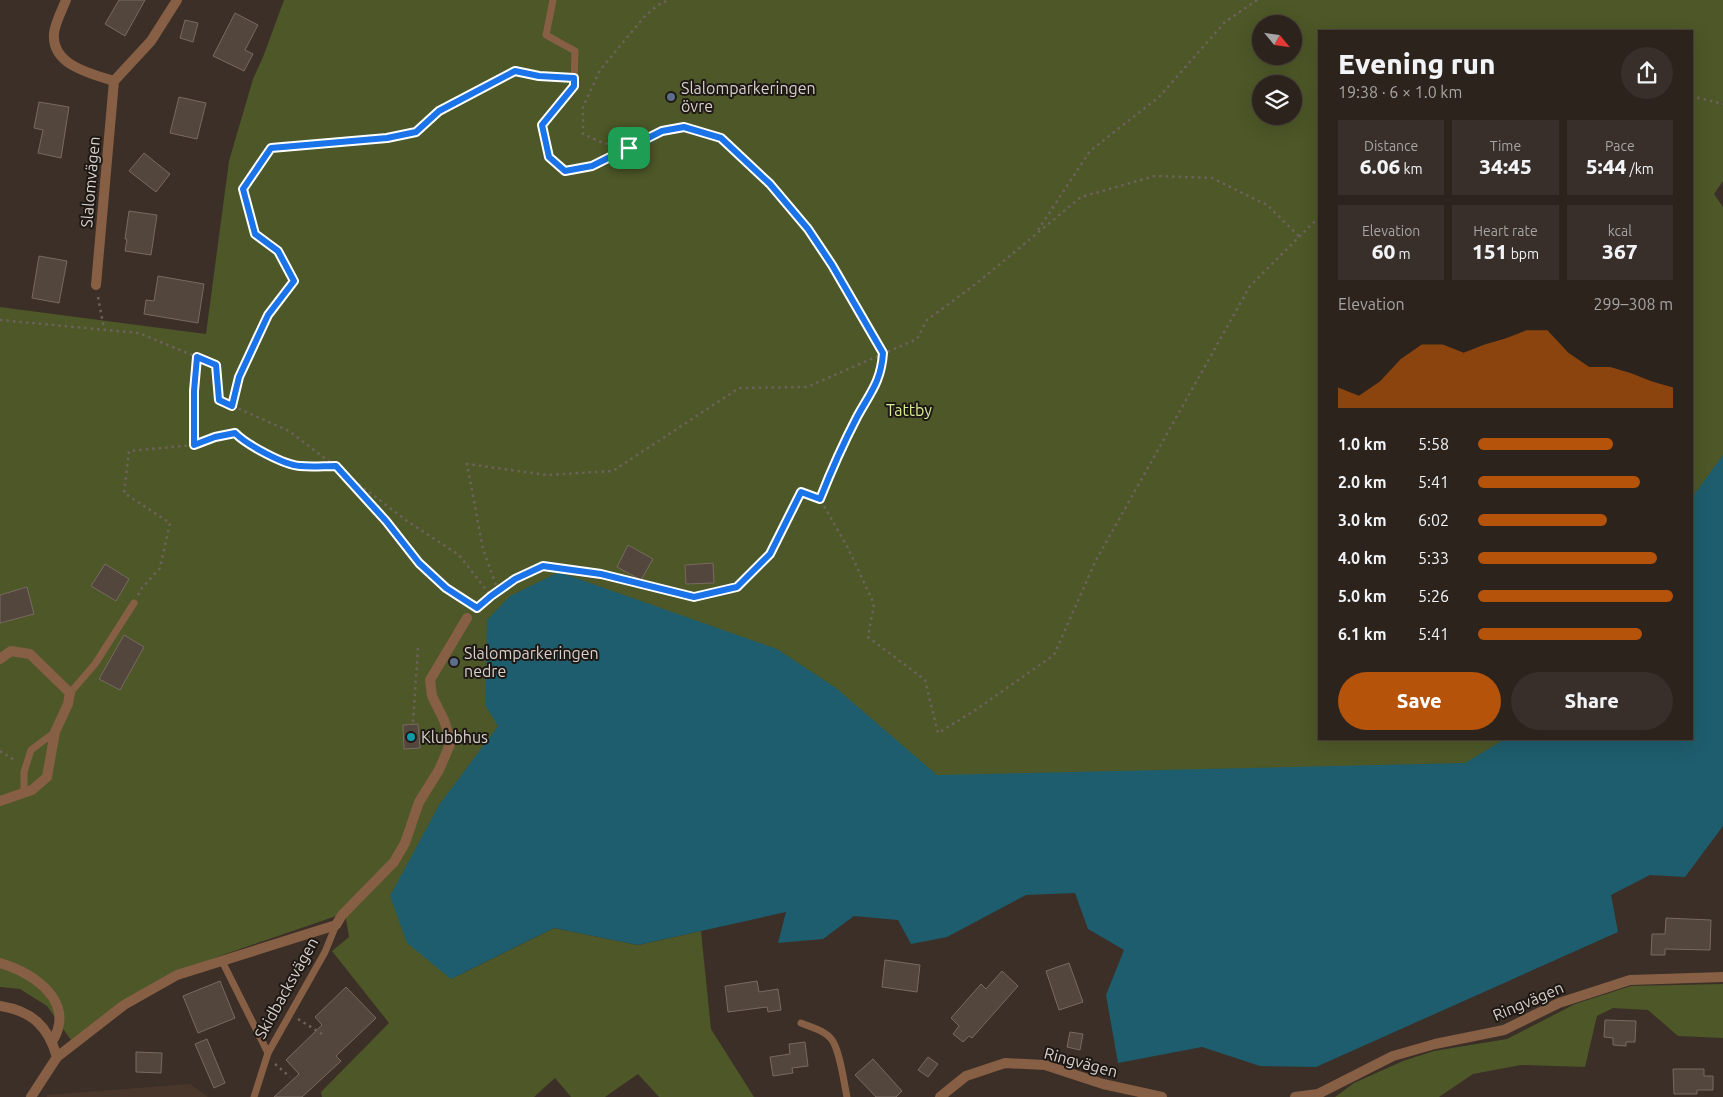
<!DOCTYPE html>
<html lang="en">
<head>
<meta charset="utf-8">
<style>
  body { margin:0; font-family:Ubuntu,sans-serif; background:#382f2a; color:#f1f3f6; height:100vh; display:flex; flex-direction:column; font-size:19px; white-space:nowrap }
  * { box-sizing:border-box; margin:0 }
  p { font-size:16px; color:#a6a4a4 }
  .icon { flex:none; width:28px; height:28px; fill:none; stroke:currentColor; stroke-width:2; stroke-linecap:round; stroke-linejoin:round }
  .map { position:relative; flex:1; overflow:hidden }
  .sheet { position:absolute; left:1318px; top:30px; width:375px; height:710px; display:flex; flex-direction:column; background:#2c231d; border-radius:0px; box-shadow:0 5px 20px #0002,0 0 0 1px #48403b }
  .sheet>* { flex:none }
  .needle { width:32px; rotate:119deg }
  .controls { position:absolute; left:1252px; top:15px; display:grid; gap:10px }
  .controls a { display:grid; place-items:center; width:50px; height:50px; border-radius:50%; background:#2c231d; box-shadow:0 5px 20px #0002,0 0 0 1px #48403b; font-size:25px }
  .pin { position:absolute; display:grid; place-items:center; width:42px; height:42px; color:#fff; margin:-21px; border-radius:10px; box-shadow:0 2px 8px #0006 }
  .round { display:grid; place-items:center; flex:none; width:52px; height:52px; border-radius:26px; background:#382f2a }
  .overview { display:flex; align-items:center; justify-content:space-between; height:85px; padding:0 20px }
  h1 { font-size:28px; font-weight:800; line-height:38px }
  .stats { display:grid; grid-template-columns:repeat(3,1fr); gap:8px; height:85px; padding:5px 20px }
  .stats div { display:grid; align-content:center; border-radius:0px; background:#382f2a; text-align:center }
  .stats b { font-size:21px; font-weight:800 }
  .stats small { font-size:14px; font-weight:400 }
  .stats p { font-size:14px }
  .chart { height:140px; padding:10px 20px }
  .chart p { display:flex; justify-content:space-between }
  .chart svg { width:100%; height:90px; margin-top:5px; fill:#b45309; opacity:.7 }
  .action { display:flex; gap:10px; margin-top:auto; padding:10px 20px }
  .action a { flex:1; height:58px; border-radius:30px; background:#b45309; color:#fff; font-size:20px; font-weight:800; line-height:58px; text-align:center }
  .action a+a { background:#382f2a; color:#f1f3f6 }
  ul { padding:0 20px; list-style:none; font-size:16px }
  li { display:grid; grid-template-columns:80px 60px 1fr; align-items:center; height:38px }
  li i { height:12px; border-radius:6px; background:#b45309 }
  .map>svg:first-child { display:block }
  .built { fill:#4a372b }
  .green { fill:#4d5727; fill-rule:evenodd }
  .water { fill:#1e5d6d }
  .building { fill:#53463d; stroke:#786a61 }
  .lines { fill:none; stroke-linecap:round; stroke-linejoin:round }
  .path { stroke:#6d625b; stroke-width:2.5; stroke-dasharray:2.5 4; stroke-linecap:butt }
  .service { stroke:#875f45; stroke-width:7 }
  .minor { stroke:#875f45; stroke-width:10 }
  .tertiary { stroke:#875f45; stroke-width:10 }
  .route-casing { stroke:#fff; stroke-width:10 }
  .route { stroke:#1a73e8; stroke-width:6 }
  .service-dot { fill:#5c6f8a; stroke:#1e1815; stroke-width:2 }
  .culture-dot { fill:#0f9aa8; stroke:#1e1815; stroke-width:2 }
  .labels { text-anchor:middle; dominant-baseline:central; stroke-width:4; stroke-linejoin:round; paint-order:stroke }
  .poi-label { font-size:16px; fill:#d8d0cb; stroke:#1e1815; text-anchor:start }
  .street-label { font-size:16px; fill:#d8d0cb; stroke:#1e1815 }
  .park-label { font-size:16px; fill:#d9ed94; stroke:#1e1815 }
</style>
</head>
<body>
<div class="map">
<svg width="1723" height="1097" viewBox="0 0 1723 1097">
  <rect width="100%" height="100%" fill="#3b2f27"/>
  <path class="built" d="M 190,1084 L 208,1097 L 47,1097 L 47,1095 Z"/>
  <g class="green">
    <path d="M 284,0 L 1723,0 L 1723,181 L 1714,194 L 1723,207 L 1723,694 L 1691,732 L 1691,31 L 1319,31 L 1319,739 L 1683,739 L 1621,794 L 728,779 L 451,979 L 554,928 L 638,945 L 701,931 L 711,1029 L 754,1097 L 659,1097 L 638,1074 L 605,1097 L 571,1097 L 555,1078 L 534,1097 L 322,1097 L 321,1092 L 389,1023 L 332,951 L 349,937 L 345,913 L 214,958 L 119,1004 L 71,1040 L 47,1006 L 20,989 L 0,987 L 0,307 L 206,334 L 229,161 L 253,79 L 263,57 ZM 1261,24 L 1294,24 L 1294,56 L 1261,56 ZM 1261,84 L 1294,84 L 1294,116 L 1261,116 Z"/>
    <path d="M 1723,984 L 1723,1038 L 1678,1036 L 1648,1010 L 1613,1008 L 1597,1016 L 1585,1067 L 1521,1065 L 1473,1074 L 1439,1097 L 1335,1097 L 1354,1083 L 1403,1061 L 1434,1051 L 1507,1039 L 1575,1004 L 1631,986 Z"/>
  </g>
  <path class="water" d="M 1723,455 L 1723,826 L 1685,877 L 1650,875 L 1611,895 L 1618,932 L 1316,1067 L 1260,1066 L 1202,1047 L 1118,1063 L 1106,995 L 1124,950 L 1088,929 L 1075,893 L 1026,895 L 947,937 L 911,944 L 898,920 L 854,916 L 823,939 L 778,943 L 786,912 L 638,945 L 554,928 L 451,979 L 407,943 L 390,896 L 439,805 L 498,726 L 485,705 L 487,620 L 510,596 L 559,572 L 777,649 L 836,688 L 937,775 L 1465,763 L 1505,739 L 1691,739 L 1691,499 Z"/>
  <g class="building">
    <path d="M 119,0 L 145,0 L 125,36 L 105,24 Z"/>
    <path d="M 235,13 L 258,25 L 245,50 L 253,54 L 244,71 L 213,56 Z"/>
    <path d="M 185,20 L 198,23 L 193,42 L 180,38 Z"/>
    <path d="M 179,97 L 206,103 L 197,139 L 170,133 Z"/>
    <path d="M 39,102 L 69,107 L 61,158 L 38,153 L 43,130 L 34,128 Z"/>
    <path d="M 144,153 L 170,174 L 156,192 L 129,171 Z"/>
    <path d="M 129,211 L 157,215 L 151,255 L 125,251 L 127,239 L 125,239 Z"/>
    <path d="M 39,256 L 67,261 L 59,303 L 32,298 Z"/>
    <path d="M 158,276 L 204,284 L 198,323 L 144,314 L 146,300 L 154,301 Z"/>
    <path d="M 628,545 L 653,559 L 641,580 L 617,567 Z"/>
    <path d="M 713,563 L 714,583 L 686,584 L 685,565 Z"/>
    <path d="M 105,564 L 129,579 L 116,601 L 91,586 Z"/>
    <path d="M 27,587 L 34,614 L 0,623 L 0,595 Z"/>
    <path d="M 124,635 L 144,647 L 120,690 L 99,679 Z"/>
    <path d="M 418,724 L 420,748 L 404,749 L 403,725 Z"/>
    <path d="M 1666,918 L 1711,920 L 1710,950 L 1665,949 L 1665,955 L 1651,955 L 1652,934 L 1665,934 Z"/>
    <path d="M 885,960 L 920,965 L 917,992 L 882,987 Z"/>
    <path d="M 1069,963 L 1083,1002 L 1059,1010 L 1046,971 Z"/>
    <path d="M 1002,971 L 1018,986 L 972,1038 L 969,1036 L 963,1042 L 953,1034 L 959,1026 L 951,1018 L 981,984 L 986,989 Z"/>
    <path d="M 220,981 L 235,1018 L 198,1033 L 183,996 Z"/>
    <path d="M 757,981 L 759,992 L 778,989 L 781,1010 L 768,1012 L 767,1007 L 728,1012 L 725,986 Z"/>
    <path d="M 346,987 L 376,1018 L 336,1056 L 341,1061 L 302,1097 L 274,1097 L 299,1074 L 286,1060 L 322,1025 L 315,1017 Z"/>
    <path d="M 1605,1020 L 1636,1021 L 1635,1042 L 1626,1042 L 1626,1046 L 1613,1045 L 1613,1038 L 1604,1037 Z"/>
    <path d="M 1070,1032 L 1083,1034 L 1080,1050 L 1067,1047 Z"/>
    <path d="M 207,1039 L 225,1083 L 214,1088 L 195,1044 Z"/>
    <path d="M 805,1042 L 808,1066 L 792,1068 L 793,1073 L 773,1076 L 770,1057 L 790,1054 L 789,1044 Z"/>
    <path d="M 136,1052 L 162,1053 L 161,1073 L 136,1072 Z"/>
    <path d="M 928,1057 L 938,1064 L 928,1077 L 918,1070 Z"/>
    <path d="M 873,1059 L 902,1091 L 896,1097 L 876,1097 L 855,1075 Z"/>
    <path d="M 1673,1069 L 1704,1069 L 1704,1076 L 1713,1076 L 1713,1090 L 1697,1090 L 1697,1094 L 1674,1094 Z"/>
  </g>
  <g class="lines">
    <g class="path">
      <path d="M 1691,96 L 1723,104"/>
      <path d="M 627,147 L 603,143 L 583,134 L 583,107 L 600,70 L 645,16 L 658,5 L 669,0"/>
      <path d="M 600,162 L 662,131 L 684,127 L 721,138 L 770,184 L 808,229 L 832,265 L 883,353 C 881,382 870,393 857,417 C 843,444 831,471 820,499"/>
      <path d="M 1038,230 L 1090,151 L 1160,96 L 1225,22 L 1257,0"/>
      <path d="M 98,297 L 104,329"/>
      <path d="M 0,320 L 139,333 L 216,365 L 219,400 L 289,431 L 407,521 L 459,555 L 491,596"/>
      <path d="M 231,406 L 239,377 L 268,315 L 294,281 L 278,251 L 255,234 L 243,189 L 271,149 L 387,138 L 416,132 L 439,111 L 515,71 L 539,76 L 565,78"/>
      <path d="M 194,445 L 215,437 L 235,433 C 248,446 280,463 298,466 C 309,468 323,466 334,466"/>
      <path d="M 345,476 C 359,492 373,506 387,522 C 414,552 434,585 471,605"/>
      <path d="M 498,591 L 483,549 L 467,464 L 547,475 L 613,471 L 739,388 L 807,387 L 917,339 L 927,320 L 977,283 L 1081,197 L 1155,176 L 1212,178 L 1267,205 L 1300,237"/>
      <path d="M 138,595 L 142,588 L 160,568 L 170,523 L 124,493 L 129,451 L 194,445 L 194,391 L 197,357"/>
      <path d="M 476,610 L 491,596 L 515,579 L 543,566 L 601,574 L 694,597 L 737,587 L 770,554 L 801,493 L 820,499 L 848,548 L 874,604 L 868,637 L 925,680 L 938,733 L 974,711 L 1054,655 L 1095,562 L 1250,286 L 1319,217"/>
      <path d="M 413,722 L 418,648"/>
      <path d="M 0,751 L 16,761"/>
      <path d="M 298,1019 L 322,1034"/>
      <path d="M 275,1064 L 290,1077"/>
    </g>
    <g class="service">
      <path d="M 553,0 L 546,35 L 575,51 L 574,86 L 542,125 L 549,157 L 565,171 L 592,166"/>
      <path d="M 70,693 L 95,664 L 134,603"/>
      <path d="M 24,793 L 24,772 L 31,750 L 55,732"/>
      <path d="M 222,961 L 268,1053 L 325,952 L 336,925"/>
      <path d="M 801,1023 C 811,1027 826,1031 832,1040 C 840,1051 844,1083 847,1097"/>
      <path d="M 254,1097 L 268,1053"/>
    </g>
    <g class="minor">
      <path d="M 66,0 C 62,10 55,23 54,33 C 51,65 91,74 114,81"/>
      <path d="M 96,285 L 114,81 L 151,41 L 177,0"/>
      <path d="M 0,659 L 11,651 L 30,654 L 70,693 L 68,704 L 55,732 L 47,777 L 32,790 L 0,801"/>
      <path d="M 0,963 C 33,973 76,1001 53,1040"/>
      <path d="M 57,1057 L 124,1005 L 177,975 L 336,925 L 342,915 L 394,862 L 405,843 L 419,802 L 439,770 L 451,742 L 444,720 L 432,696 L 430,680 L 467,618"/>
      <path d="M 940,1097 L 966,1076 L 1005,1063 L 1045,1065 L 1103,1084 L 1162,1097"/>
      <path d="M 1295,1097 L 1318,1094 L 1393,1056 L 1435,1044 L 1504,1030 L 1559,1003 L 1630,980 L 1723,977"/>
    </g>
    <path class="tertiary" d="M 0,1006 C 32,1011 48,1026 57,1057 L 31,1097"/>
  </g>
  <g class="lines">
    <g class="route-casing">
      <path id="route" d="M 515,71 L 539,76 L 574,78 L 574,86 L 542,125 L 549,157 L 565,171 L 592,166 L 662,131 L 684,127 L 721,138 L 770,184 L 808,229 L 832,265 L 883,353 C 881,382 870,393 857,417 C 843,444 831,471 820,499 L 801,492 L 770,554 L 737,587 L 694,597 L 601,574 L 543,566 L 515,579 L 491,596 L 477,608 L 446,588 L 419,563 L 386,521 L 336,466 C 324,466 312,467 300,466 C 284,465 247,445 235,433 L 215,437 L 194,445 L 194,391 L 197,357 L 216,365 L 219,400 L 232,406 L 239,377 L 268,315 L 294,281 L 278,251 L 255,234 L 243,189 L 271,148 L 387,138 L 416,132 L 439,111 Z"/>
    </g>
    <use href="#route" class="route"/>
  </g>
  <g class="service-dot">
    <circle cx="671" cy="97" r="5"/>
    <circle cx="454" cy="662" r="5"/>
  </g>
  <circle class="culture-dot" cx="411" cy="737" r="5"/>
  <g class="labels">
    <g class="poi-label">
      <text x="681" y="88">Slalomparkeringen<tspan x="681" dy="18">övre</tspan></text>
      <text x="464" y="653">Slalomparkeringen<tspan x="464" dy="18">nedre</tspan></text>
      <text x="421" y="737">Klubbhus</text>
    </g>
    <g class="street-label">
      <text transform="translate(90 182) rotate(-85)">Slalomvägen</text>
      <text transform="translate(286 988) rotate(-61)">Skidbacksvägen</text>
      <text transform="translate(1528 1001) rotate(-23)">Ringvägen</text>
      <text transform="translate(1081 1062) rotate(15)">Ringvägen</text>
    </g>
    <g class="park-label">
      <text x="909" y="410">Tattby</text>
    </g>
  </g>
</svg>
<div class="controls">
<a><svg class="needle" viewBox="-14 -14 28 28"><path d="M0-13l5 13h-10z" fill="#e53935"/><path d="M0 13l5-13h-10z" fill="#a6a4a4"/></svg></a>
<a><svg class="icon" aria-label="layers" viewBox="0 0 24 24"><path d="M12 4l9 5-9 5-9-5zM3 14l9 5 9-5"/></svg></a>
</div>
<div class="pin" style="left:629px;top:148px;background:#1e9e55"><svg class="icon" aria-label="arrive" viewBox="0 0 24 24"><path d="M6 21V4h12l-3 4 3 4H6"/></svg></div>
<section class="sheet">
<div class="overview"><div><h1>Evening run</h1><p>19:38 · 6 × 1.0 km</p></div><a class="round"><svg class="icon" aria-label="share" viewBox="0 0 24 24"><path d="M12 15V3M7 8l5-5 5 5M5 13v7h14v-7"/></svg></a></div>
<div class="stats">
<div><p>Distance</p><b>6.06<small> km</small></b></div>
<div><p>Time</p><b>34:45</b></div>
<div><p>Pace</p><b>5:44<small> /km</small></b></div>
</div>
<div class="stats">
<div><p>Elevation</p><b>60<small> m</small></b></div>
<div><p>Heart rate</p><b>151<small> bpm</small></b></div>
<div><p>kcal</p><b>367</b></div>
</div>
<div class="chart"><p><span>Elevation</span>299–308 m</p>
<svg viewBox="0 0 160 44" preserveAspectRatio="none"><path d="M0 44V34L10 38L20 31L30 20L40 13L50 13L60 17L70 13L80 10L90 6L100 6L110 17L120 24L130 24L140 27L150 31L160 34V44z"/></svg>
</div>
<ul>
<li><b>1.0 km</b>5:58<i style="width:69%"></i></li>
<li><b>2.0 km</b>5:41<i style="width:83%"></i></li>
<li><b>3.0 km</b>6:02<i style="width:66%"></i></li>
<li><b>4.0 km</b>5:33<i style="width:92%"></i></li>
<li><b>5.0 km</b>5:26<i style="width:100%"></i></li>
<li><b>6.1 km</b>5:41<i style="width:84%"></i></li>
</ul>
<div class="action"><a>Save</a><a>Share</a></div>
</section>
</div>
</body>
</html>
